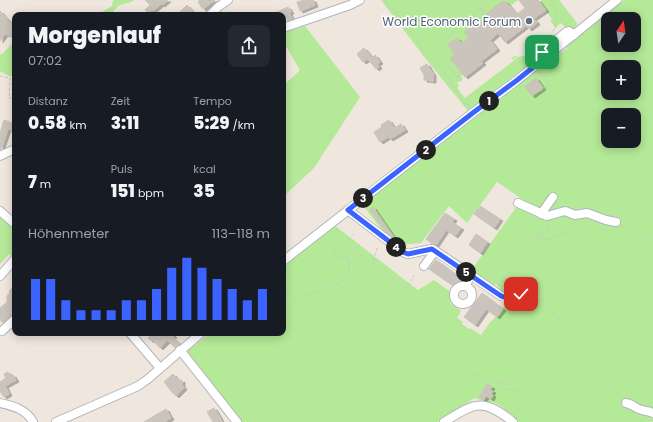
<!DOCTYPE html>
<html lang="de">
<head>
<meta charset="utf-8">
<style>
  body { margin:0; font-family:Poppins,sans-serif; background:#242831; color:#f1f3f6; height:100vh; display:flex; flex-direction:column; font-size:15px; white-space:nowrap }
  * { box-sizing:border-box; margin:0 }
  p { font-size:13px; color:#9ea1a6 }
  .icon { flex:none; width:22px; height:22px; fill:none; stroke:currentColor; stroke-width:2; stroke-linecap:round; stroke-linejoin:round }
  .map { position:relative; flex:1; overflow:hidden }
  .drawer { position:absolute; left:12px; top:12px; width:274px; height:324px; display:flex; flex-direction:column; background:#171b24; border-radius:8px; box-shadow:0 2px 10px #0003 }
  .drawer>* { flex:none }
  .needle { width:26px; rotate:13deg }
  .tools { position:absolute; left:601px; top:12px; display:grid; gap:8px }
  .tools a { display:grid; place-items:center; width:40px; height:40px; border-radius:8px; background:#171b24; box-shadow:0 2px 10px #0003; font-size:20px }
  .pin { position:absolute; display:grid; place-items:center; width:34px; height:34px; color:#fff; margin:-17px; border-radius:8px; box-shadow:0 2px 6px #0006 }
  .km { position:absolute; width:20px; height:20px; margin:-10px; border-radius:50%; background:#222; color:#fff; font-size:11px; line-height:20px; text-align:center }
  .round { display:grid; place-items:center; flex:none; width:42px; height:42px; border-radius:8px; background:#242831 }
  .overview { display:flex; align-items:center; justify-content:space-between; height:68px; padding:0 16px }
  h1 { font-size:22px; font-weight:800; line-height:30px }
  .figures { display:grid; grid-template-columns:repeat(3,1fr); gap:6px; height:68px; padding:4px 16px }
  .figures div { display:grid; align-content:center }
  .figures b { font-size:17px; font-weight:800 }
  .figures small { font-size:11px; font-weight:400 }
  .figures p { font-size:11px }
  .chart { height:112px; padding:8px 16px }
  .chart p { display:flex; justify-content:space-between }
  .chart svg { width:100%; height:72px; margin-top:4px; stroke:#3b63ff; stroke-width:6 }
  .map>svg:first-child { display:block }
  .green { fill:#b4e997; fill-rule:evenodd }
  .building { fill:#cac4bd; stroke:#cbc3b7; filter:url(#shadow) }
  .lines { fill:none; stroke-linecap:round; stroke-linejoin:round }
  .minor-casing { stroke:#b2b5c1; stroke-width:10 }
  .path { stroke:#c8c8c8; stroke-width:1; stroke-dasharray:3 2; stroke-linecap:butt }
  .minor { stroke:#fff; stroke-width:8 }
  .route-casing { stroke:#fff; stroke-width:8 }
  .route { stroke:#3b63ff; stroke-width:5 }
  .service-dot { fill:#5c6f8a; stroke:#fff; stroke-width:1.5 }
  .labels { text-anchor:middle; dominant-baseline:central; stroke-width:3; stroke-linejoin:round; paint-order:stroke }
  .service-label { font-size:12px; fill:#4e5e75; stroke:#fff; text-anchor:end }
</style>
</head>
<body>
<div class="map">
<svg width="653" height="422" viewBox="0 0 653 422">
  <defs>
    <filter id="shadow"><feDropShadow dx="3" dy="2" stdDeviation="0" flood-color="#0004"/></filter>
  </defs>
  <rect width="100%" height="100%" fill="#efe7de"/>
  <g class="green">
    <path d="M 113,0 L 134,0 C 124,7 119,0 112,15 L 100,15 L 102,12 L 112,6 Z"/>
    <path d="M 381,0 L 518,0 L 510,6 L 505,1 L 503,1 L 487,15 L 492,22 L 485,27 L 478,21 L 465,31 L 465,33 L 469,38 L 462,43 L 457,38 L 449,44 L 448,45 L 455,55 L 451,58 L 463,74 L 461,76 L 463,79 L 457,83 L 459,86 L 457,88 L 465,98 L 517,58 L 516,57 L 513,60 L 512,58 L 514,56 L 519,57 L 526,55 L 528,58 L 535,53 L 539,57 L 468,111 L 425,58 Z"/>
    <path d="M 542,0 L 559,0 L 577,23 L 576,27 L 574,28 L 569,27 L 566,28 L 561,23 L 557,26 L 558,27 L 555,28 L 553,24 L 550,21 L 552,19 L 540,2 Z"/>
    <path d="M 624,0 L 653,0 L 653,422 L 519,422 C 513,417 507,411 501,406 C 494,401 484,402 475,398 L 437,422 L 242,422 L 187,351 L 211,333 L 283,333 L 283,267 L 334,225 L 418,290 L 434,280 L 452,293 L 453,298 L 450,303 L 461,311 L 457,318 L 463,322 L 462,324 L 469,329 L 470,328 L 481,335 L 491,321 L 492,321 L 496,316 L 498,317 L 503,309 L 512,291 L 508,290 L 504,295 L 499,293 L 500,289 L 496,284 L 491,287 L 470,272 L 522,199 L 497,182 L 467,223 L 449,206 L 421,243 L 398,245 L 387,237 L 362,204 L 538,68 L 539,69 L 567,48 L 566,46 L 576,37 ZM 608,19 L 634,19 L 634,45 L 608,45 ZM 608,67 L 634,67 L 634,93 L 608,93 ZM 608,115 L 634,115 L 634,141 L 608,141 Z"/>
    <path d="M 305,26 L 360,97 L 314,168 L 283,197 L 283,86 L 300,70 L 283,41 L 283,33 Z"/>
    <path d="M 15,43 L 15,76 L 9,76 L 0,71 L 0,54 L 2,54 L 12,44 Z"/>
    <path d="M 0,214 L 15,227 L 15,249 L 13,256 L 13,257 L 9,254 L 0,264 Z"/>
  </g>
  <g class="building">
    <path d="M 145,0 L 168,0 L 162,5 L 161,4 L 153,11 L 152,10 L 148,13 L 145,10 L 150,5 Z"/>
    <path d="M 200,0 L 215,0 L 203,9 L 198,2 Z"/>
    <path d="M 304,0 L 313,0 L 315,5 L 300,11 L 297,2 Z"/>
    <path d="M 519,0 L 538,0 L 546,10 L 530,21 L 535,20 L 537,23 L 529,29 L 526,26 L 505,42 L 498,33 L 490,40 L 497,49 L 481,61 L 483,63 L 465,77 L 450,58 L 455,55 L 448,45 L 449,44 L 457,38 L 462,43 L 469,38 L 464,32 L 478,21 L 480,20 L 485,27 L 492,22 L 487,15 L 487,13 L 503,1 L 504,2 L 505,1 L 517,14 L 525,8 Z"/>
    <path d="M 187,5 L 194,13 L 192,15 L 183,15 L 180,12 Z"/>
    <path d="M 288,7 L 291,12 L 289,13 L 292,19 L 288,21 L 285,15 L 271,15 Z"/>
    <path d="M 0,11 L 15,28 L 15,37 L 5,34 L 0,41 Z"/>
    <path d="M 364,48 L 372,58 L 375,55 L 380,62 L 377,64 L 379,67 L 376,69 L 368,59 L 363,62 L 357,54 Z"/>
    <path d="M 427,64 L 432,73 L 433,73 L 433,81 L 424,80 L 424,75 L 420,68 Z"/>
    <path d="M 536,78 L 543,88 L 532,96 L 525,87 Z"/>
    <path d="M 4,120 L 15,124 L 15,131 L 8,129 L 1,149 L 0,150 L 0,133 Z"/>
    <path d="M 389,120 L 394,128 L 401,124 L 405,130 L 390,139 L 388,137 L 380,142 L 374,132 L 382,127 L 381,125 Z"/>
    <path d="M 480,206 L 500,219 L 494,228 L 474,214 Z"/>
    <path d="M 373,207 L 395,239 L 385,231 L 370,210 Z"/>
    <path d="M 445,213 L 454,219 L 452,222 L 461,228 L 455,236 L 446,230 L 436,245 L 433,244 L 426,239 Z"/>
    <path d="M 476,234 L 487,242 L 480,253 L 469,245 Z"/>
    <path d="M 436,260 L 461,278 L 455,287 L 429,269 Z"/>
    <path d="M 15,285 L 15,310 L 3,323 L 0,320 L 0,308 L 7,302 L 7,296 L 10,292 L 9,291 Z"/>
    <path d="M 482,293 L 503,309 L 497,317 L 486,309 L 475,325 L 464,317 Z"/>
    <path d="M 153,333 L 171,333 L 174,336 L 172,337 L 180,344 L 175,348 L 168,340 L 160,348 L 152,339 L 151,341 L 148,338 Z"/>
    <path d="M 8,372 L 10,376 L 13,375 L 16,380 L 5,386 L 9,394 L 4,397 L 0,391 L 0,382 L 6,378 L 4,374 Z"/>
    <path d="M 173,374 L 179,381 L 182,380 L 182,385 L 184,388 L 176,396 L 172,392 L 164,382 Z"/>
    <path d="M 487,384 L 492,387 L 490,390 L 493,391 L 491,394 L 493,395 L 491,399 L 486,396 L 484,400 L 479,397 Z"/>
    <path d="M 214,408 L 219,416 L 222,422 L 213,422 L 207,412 Z"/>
    <path d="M 166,409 L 171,418 L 164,422 L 144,422 Z"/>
  </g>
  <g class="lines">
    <g class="minor-casing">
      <g id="minor">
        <path d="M 210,15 L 218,7 L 228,0"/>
        <path d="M 283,28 L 350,5 L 360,0"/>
        <path d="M 542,52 L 566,32 L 569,31 L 574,35"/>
        <path d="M 0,156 L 15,149"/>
        <path d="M 518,203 L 547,216 L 565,211 L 575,215 L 587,213 L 606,220 L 616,222"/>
        <path d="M 348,210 L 403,252 L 408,254 L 432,249 L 434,250 L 467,272 L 468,281 L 466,286"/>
        <path d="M 0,211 L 15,224"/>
        <path d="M 541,214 L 553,197"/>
        <path d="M 283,261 L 474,112 L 516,81 L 617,0"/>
        <path d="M 424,266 L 435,251"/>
        <path d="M 467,272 L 501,296"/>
        <path d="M 0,276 L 15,259"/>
        <circle cx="463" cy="295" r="9"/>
        <path d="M 2,331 L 15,319"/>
        <path d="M 130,333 L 160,368"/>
        <path d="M 180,350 L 237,422"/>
        <path d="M 0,403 C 13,406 26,409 33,422"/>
        <path d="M 626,403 C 632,404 634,407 639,409 C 643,411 649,411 653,413"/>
        <path d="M 56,422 L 138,386 L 148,379 L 201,333"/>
        <path d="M 444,422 C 475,403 482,397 513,422"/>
      </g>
    </g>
    <g class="path">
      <path d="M 385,0 L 387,4 L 395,11 L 402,24 L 410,31 L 416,39 L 426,55 L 436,65 L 444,71 L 447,74 L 451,83 L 457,90 L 460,98 L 470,107"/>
      <path d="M 551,0 C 558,12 558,19 553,32"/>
      <path d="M 481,8 L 482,13 L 485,14 L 491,23"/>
      <path d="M 538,72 L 539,72 L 549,85 L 540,91"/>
      <path d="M 0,76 L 10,78 L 9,98 L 11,98 L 12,97 L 15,98"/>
      <path d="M 458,77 C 451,68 437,57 440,44 L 482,6 L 485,0"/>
      <path d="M 461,82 L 458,77 L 462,74"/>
      <path d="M 11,83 L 15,83"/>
      <path d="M 15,101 L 14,105 L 15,105 L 14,108 L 15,109"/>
      <path d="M 621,225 L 653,241"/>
      <path d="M 538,237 L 542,239 L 547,240 L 572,230 L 575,228 L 575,222"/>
      <path d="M 360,245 L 354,250 L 375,266"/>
      <path d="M 377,248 L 373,262 C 380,272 396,281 406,288 L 412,280 L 414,275"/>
      <path d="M 354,250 C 348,255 344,261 336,257 C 333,255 334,254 334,251 L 346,242 L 355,233"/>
      <path d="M 497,286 L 502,281 L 532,239 L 542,236 L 546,231 L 550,223"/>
      <path d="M 283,289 L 293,299 L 297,299 L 347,280 L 350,276 L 348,256"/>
      <path d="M 507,297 C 521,294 532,293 544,301 L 621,398"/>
      <path d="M 472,374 L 496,383 L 501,388 L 505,389 L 518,391 L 523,394"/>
      <path d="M 497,383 L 506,381 L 513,377"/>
    </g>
    <use href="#minor" class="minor"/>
  </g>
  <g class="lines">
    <g class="route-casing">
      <path id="route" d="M 521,294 L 507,298 L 501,296 L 432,249 L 408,254 L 403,252 L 348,210 L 474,112 L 516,81 L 546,57 L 542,52"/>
    </g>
    <use href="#route" class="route"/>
  </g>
  <circle class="service-dot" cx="529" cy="21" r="4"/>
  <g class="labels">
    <g class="service-label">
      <text x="521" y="21">World Economic Forum</text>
    </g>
  </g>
</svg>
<div class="tools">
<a><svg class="needle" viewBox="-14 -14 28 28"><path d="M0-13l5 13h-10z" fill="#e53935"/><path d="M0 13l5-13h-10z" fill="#9ea1a6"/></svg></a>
<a>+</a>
<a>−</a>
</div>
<div class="pin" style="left:542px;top:52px;background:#1e9e55"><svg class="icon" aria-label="arrive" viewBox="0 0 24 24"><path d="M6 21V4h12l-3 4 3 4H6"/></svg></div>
<div class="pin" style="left:521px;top:294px;background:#d93025"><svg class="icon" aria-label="check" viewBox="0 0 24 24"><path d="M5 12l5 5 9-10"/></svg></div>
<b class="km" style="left:489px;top:101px">1</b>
<b class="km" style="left:426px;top:150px">2</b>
<b class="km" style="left:363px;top:198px">3</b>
<b class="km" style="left:396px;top:247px">4</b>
<b class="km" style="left:466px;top:272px">5</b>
<section class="drawer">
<div class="overview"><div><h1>Morgenlauf</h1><p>07:02</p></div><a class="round"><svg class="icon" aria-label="share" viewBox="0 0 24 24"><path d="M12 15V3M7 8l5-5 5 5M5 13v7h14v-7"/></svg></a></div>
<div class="figures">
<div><p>Distanz</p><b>0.58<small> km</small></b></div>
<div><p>Zeit</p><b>3:11</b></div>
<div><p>Tempo</p><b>5:29<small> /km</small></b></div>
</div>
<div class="figures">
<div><b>7<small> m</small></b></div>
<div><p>Puls</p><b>151<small> bpm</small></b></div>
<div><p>kcal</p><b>35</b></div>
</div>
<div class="chart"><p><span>Höhenmeter</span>113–118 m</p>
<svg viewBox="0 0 160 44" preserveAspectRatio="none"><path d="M5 44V19M15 44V19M25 44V32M35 44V38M45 44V38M55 44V38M65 44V32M75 44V32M85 44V25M95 44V12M105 44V6M115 44V12M125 44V19M135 44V25M145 44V32M155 44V25"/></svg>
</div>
</section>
</div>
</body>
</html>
